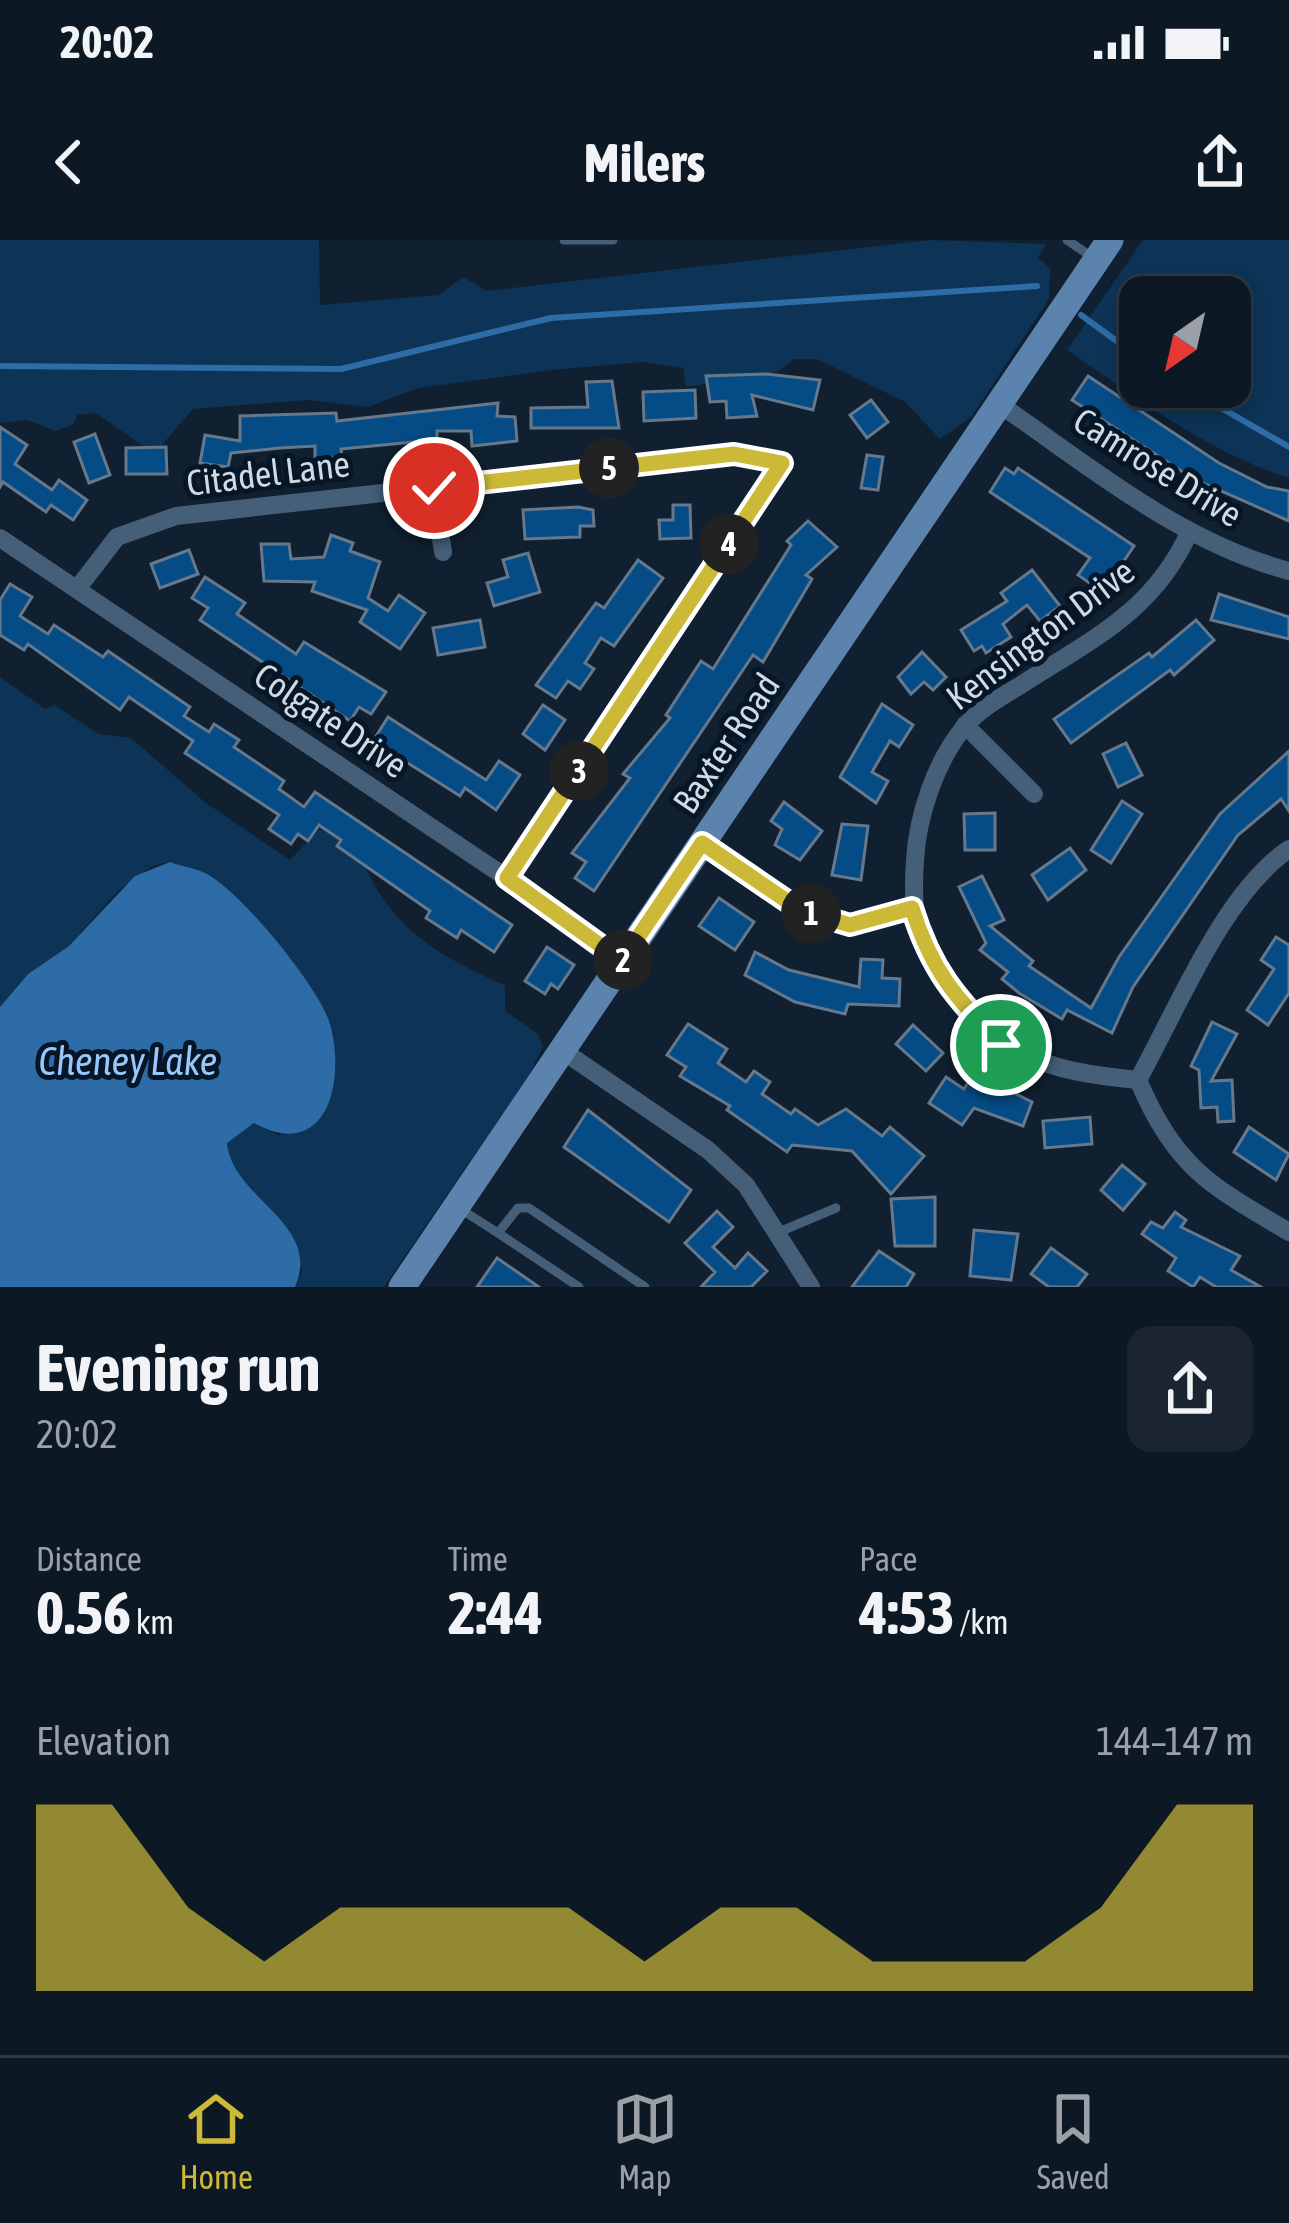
<!DOCTYPE html>
<html lang="en">
<head>
<meta charset="utf-8">
<style>
  body { margin:0; font-family:"Asap Condensed",sans-serif; background:#1a2531; color:#f1f3f6; height:100vh; display:flex; flex-direction:column; font-size:45px; white-space:nowrap }
  * { box-sizing:border-box; margin:0 }
  p { font-size:39px; color:#9aa0a6 }
  .icon { flex:none; width:66px; height:66px; fill:none; stroke:currentColor; stroke-width:2; stroke-linecap:round; stroke-linejoin:round }
  .map { position:relative; height:1047px; overflow:hidden }
  .panel { display:flex; flex-direction:column; background:#0c1824; flex:1 }
  .panel>* { flex:none }
  .needle { width:78px; rotate:214deg }
  .fabs { position:absolute; left:1119px; top:36px; display:grid; gap:24px }
  .fabs a { display:grid; place-items:center; width:132px; height:132px; border-radius:24px; background:#0c1824; box-shadow:0 6px 18px #0003,0 0 0 3px #2c3741; font-size:60px }
  .pin { position:absolute; display:grid; place-items:center; width:102px; height:102px; color:#fff; margin:-51px; border:6px solid #fff; border-radius:50%; box-shadow:0 3px 12px #0007 }
  .km { position:absolute; width:60px; height:60px; margin:-30px; border-radius:50%; background:#222; color:#fff; font-size:33px; line-height:60px; text-align:center }
  .round { display:grid; place-items:center; flex:none; width:126px; height:126px; border-radius:24px; background:#1a2531 }
  .summary { display:flex; align-items:center; justify-content:space-between; height:204px; padding:0 36px }
  h1 { font-size:66px; font-weight:700; line-height:90px }
  .figures { display:grid; grid-template-columns:repeat(3,1fr); gap:18px; height:204px; padding:12px 36px }
  .figures div { display:grid; align-content:center }
  .figures b { font-size:60px; font-weight:700 }
  .figures small { font-size:33px; font-weight:400 }
  .figures p { font-size:33px }
  .chart { height:336px; padding:24px 36px }
  .chart p { display:flex; justify-content:space-between }
  .chart svg { width:100%; height:216px; margin-top:12px; fill:#cdb938; opacity:.7 }
  .status { display:flex; justify-content:space-between; align-items:center; height:84px; padding:0 60px; background:#0c1824; direction:ltr }
  .status svg { height:33px; fill:currentColor }
  header { display:flex; justify-content:space-between; align-items:center; height:156px; padding:0 36px; background:#0c1824; font-size:54px; font-weight:700 }
  .menu { display:flex; justify-content:space-around; align-items:center; height:168px; border-top:3px solid #2c3741; background:#0c1824; font-size:33px; color:#9aa0a6 }
  .menu a { display:grid; justify-items:center; gap:6px }
  .menu .on { color:#cdb938 }
  .map>svg:first-child { display:block }
  .green { fill:#0d3356; fill-rule:evenodd }
  .water { fill:#2e6ca7 }
  .lines { fill:none; stroke-linecap:round; stroke-linejoin:round }
  .stream { stroke:#2e6ca7; stroke-width:6 }
  .building { fill:#054c86; stroke:#65788c; stroke-width:3 }
  .lane { stroke:#465f79; stroke-width:9 }
  .street { stroke:#465f79; stroke-width:18 }
  .secondary { stroke:#5c83ad; stroke-width:27 }
  .route-casing { stroke:#fff; stroke-width:24 }
  .route { stroke:#cdb938; stroke-width:15 }
  .labels { text-anchor:middle; dominant-baseline:central; stroke-width:10; stroke-linejoin:round; paint-order:stroke }
  .street-label { font-size:36px; fill:#cfdae5; stroke:#071626 }
  .water-label { font-size:39px; font-style:italic; fill:#98c7f9; stroke:#071626 }
</style>
</head>
<body>
<div class="status"><b>20:02</b><svg viewBox="0 0 49 12"><path d="M0 12V9h3v3zM5 12V6h3v6zM10 12V3h3v9zM15 12V0h3v12zM26 1h20v11H26zM47 4h2v5h-2z"/></svg></div>
<header><svg class="icon" aria-label="back" viewBox="0 0 24 24"><path d="M15 5l-7 7 7 7"/></svg>Milers<svg class="icon" aria-label="share" viewBox="0 0 24 24"><path d="M12 15V3M7 8l5-5 5 5M5 13v7h14v-7"/></svg></header>
<div class="map">
<svg width="1289" height="1047" viewBox="0 0 1289 1047">
  <rect width="100%" height="100%" fill="#102030"/>
  <g class="green">
    <path d="M 0,0 L 319,0 L 320,65 L 439,55 L 463,37 L 487,51 L 930,0 L 1046,4 L 1038,18 L 1050,28 L 1049,59 L 972,176 L 940,199 L 905,162 L 817,119 L 795,119 L 776,132 L 686,147 L 683,128 L 643,122 L 552,130 L 418,148 L 368,167 L 308,160 L 193,169 L 154,214 L 96,173 L 77,175 L 73,185 L 55,191 L 27,180 L 0,183 Z"/>
    <path d="M 1143,0 L 1289,0 L 1289,238 C 1207,212 1138,158 1067,110 ZM 1140,57 L 1230,57 L 1230,147 L 1140,147 Z"/>
    <path d="M 0,437 L 45,469 L 54,465 L 99,494 L 131,498 L 206,563 L 290,620 L 331,577 C 355,598 365,632 382,657 C 411,701 458,725 505,745 L 505,771 L 538,794 L 543,806 L 529,835 L 384,1047 L 295,1047 L 302,1031 L 229,927 L 227,902 L 254,883 L 280,896 L 255,678 L 205,633 L 170,622 L 152,626 L 118,651 L 69,706 L 28,734 L 0,767 Z"/>
  </g>
  <path class="water" d="M 170,622 C 181,626 195,628 205,633 C 240,650 317,745 329,781 C 347,838 328,924 254,883 L 227,903 C 232,959 323,983 295,1047 L 0,1047 L 0,767 L 28,734 L 69,706 L 135,636 Z"/>
  <g class="lines">
    <g class="stream">
      <path d="M 1081,75 L 1140,118"/>
      <path d="M 0,126 L 341,129 L 551,78 L 1037,46"/>
      <path d="M 1185,147 L 1289,207"/>
    </g>
  </g>
  <g class="building">
    <path d="M 767,134 L 820,140 L 813,170 L 752,155 L 757,176 L 727,178 L 726,161 L 710,162 L 706,136 Z"/>
    <path d="M 1088,136 L 1219,223 L 1267,247 L 1289,251 L 1289,281 L 1192,238 L 1072,160 Z"/>
    <path d="M 612,141 L 619,188 L 531,188 L 531,168 L 588,167 L 586,142 Z"/>
    <path d="M 695,150 L 696,178 L 644,181 L 643,152 Z"/>
    <path d="M 871,160 L 888,182 L 867,198 L 850,175 Z"/>
    <path d="M 498,163 L 497,176 L 515,177 L 517,201 L 472,206 L 471,191 L 437,191 L 437,208 L 415,211 L 414,202 L 341,209 L 342,217 L 315,219 L 315,206 L 280,208 L 231,213 L 228,227 L 200,223 L 205,195 L 240,201 L 240,176 L 336,173 L 337,181 Z"/>
    <path d="M 0,187 L 27,205 L 15,224 L 52,250 L 59,240 L 87,260 L 73,280 L 51,265 L 46,272 L 3,242 L 0,247 Z"/>
    <path d="M 95,194 L 110,235 L 89,243 L 74,202 Z"/>
    <path d="M 166,207 L 167,234 L 126,234 L 126,208 Z"/>
    <path d="M 867,215 L 883,217 L 878,250 L 861,248 Z"/>
    <path d="M 1005,228 L 1014,234 L 1018,228 L 1134,306 L 1113,337 L 1108,334 L 1098,349 L 1078,335 L 1090,318 L 990,252 Z"/>
    <path d="M 673,265 L 690,265 L 691,298 L 660,299 L 659,280 L 673,280 Z"/>
    <path d="M 578,267 L 593,270 L 594,286 L 580,286 L 580,297 L 525,299 L 523,270 Z"/>
    <path d="M 808,281 L 837,307 L 806,335 L 812,339 L 763,422 L 753,415 L 594,651 L 575,638 L 586,622 L 572,613 L 630,538 L 623,534 L 670,478 L 666,475 L 701,421 L 713,429 L 791,305 L 787,301 Z"/>
    <path d="M 331,295 L 353,303 L 350,311 L 380,322 L 368,358 L 388,371 L 399,355 L 425,373 L 400,409 L 360,382 L 367,370 L 312,351 L 315,342 L 264,341 L 261,304 L 289,304 L 291,319 L 324,317 Z"/>
    <path d="M 189,310 L 198,334 L 160,348 L 151,324 Z"/>
    <path d="M 528,313 L 540,352 L 494,366 L 487,343 L 508,337 L 503,320 Z"/>
    <path d="M 638,320 L 663,338 L 614,406 L 601,398 L 585,423 L 594,429 L 580,449 L 568,441 L 556,458 L 536,445 L 596,363 L 604,368 Z"/>
    <path d="M 1032,330 L 1060,366 L 1040,381 L 1027,365 L 1003,384 L 1011,397 L 986,413 L 982,406 L 974,411 L 961,390 L 1007,361 L 1001,353 Z"/>
    <path d="M 205,337 L 245,363 L 237,374 L 296,414 L 304,402 L 386,452 L 371,474 L 359,467 L 350,481 L 200,380 L 208,368 L 192,358 Z"/>
    <path d="M 10,344 L 32,357 L 20,376 L 48,394 L 54,385 L 103,417 L 108,411 L 190,467 L 184,476 L 209,492 L 214,484 L 239,500 L 234,507 L 284,541 L 279,549 L 304,567 L 315,552 L 512,685 L 494,712 L 461,690 L 457,698 L 426,678 L 430,671 L 337,606 L 341,600 L 319,585 L 308,601 L 298,594 L 291,604 L 269,589 L 279,575 L 185,513 L 193,501 L 129,457 L 120,470 L 28,404 L 24,410 L 0,395 L 0,360 Z"/>
    <path d="M 1219,354 L 1289,377 L 1289,399 L 1211,380 Z"/>
    <path d="M 480,380 L 485,407 L 438,415 L 433,388 Z"/>
    <path d="M 1196,380 L 1214,400 L 1174,435 L 1170,430 L 1071,503 L 1054,479 L 1149,413 L 1152,417 Z"/>
    <path d="M 922,412 L 946,437 L 933,450 L 924,442 L 911,454 L 898,437 Z"/>
    <path d="M 882,464 L 913,485 L 899,507 L 890,501 L 872,532 L 888,541 L 876,563 L 840,537 Z"/>
    <path d="M 543,465 L 565,480 L 545,510 L 523,494 Z"/>
    <path d="M 388,477 L 486,540 L 499,521 L 520,535 L 496,570 L 465,548 L 460,556 L 373,501 Z"/>
    <path d="M 1126,503 L 1142,535 L 1118,547 L 1103,514 Z"/>
    <path d="M 1289,511 L 1289,571 L 1281,559 L 1238,595 L 1133,747 L 1112,793 L 1067,770 L 1062,779 L 1019,753 L 1002,739 L 1008,732 L 980,710 L 986,703 L 959,647 L 982,636 L 1004,680 L 990,686 L 1033,721 L 1029,726 L 1091,768 L 1119,717 L 1220,574 Z"/>
    <path d="M 1122,561 L 1142,574 L 1111,623 L 1091,610 Z"/>
    <path d="M 784,562 L 822,591 L 800,620 L 775,605 L 782,589 L 771,581 Z"/>
    <path d="M 995,573 L 995,610 L 965,610 L 964,574 Z"/>
    <path d="M 842,584 L 868,586 L 861,640 L 832,635 Z"/>
    <path d="M 1070,608 L 1086,630 L 1048,660 L 1032,635 Z"/>
    <path d="M 719,658 L 754,682 L 735,710 L 699,686 Z"/>
    <path d="M 1276,697 L 1289,705 L 1289,753 L 1268,785 L 1247,770 L 1274,729 L 1261,720 Z"/>
    <path d="M 547,707 L 574,725 L 558,749 L 551,744 L 545,754 L 525,741 Z"/>
    <path d="M 755,712 L 789,730 L 859,747 L 861,719 L 883,720 L 882,738 L 900,739 L 899,766 L 848,764 L 845,774 L 795,762 L 745,735 Z"/>
    <path d="M 1212,782 L 1237,794 L 1211,841 L 1232,840 L 1234,881 L 1218,882 L 1217,867 L 1201,868 L 1199,830 L 1191,826 Z"/>
    <path d="M 688,784 L 727,809 L 718,823 L 746,842 L 754,831 L 770,842 L 762,854 L 791,874 L 795,869 L 818,885 L 846,869 L 882,896 L 890,887 L 924,916 L 891,954 L 852,911 L 792,905 L 787,912 L 727,870 L 730,866 L 680,836 L 686,827 L 667,815 Z"/>
    <path d="M 913,785 L 943,813 L 926,831 L 896,804 Z"/>
    <path d="M 974,833 L 1032,862 L 1023,886 L 974,868 L 962,885 L 929,863 L 946,837 L 964,849 Z"/>
    <path d="M 588,870 L 691,950 L 669,982 L 564,907 Z"/>
    <path d="M 1090,877 L 1092,904 L 1045,908 L 1043,881 Z"/>
    <path d="M 1249,887 L 1289,914 L 1276,940 L 1234,912 Z"/>
    <path d="M 1122,925 L 1145,944 L 1123,970 L 1101,950 Z"/>
    <path d="M 935,957 L 935,1006 L 895,1006 L 891,959 Z"/>
    <path d="M 717,971 L 733,987 L 713,1007 L 735,1028 L 748,1013 L 767,1031 L 751,1047 L 701,1047 L 715,1032 L 685,1003 Z"/>
    <path d="M 1175,972 L 1186,980 L 1181,987 L 1240,1016 L 1231,1030 L 1261,1047 L 1216,1047 L 1200,1037 L 1193,1047 L 1168,1031 L 1176,1018 L 1142,994 L 1151,982 L 1163,988 Z"/>
    <path d="M 974,990 L 1018,994 L 1011,1040 L 970,1036 Z"/>
    <path d="M 1051,1008 L 1087,1034 L 1077,1047 L 1049,1047 L 1031,1034 Z"/>
    <path d="M 879,1011 L 914,1034 L 906,1047 L 852,1047 Z"/>
    <path d="M 497,1018 L 539,1047 L 477,1047 Z"/>
  </g>
  <g class="lines">
    <g class="lane">
      <path d="M 564,0 L 613,0"/>
      <path d="M 1067,0 L 1092,17"/>
      <path d="M 462,970 L 498,993"/>
      <path d="M 779,992 L 836,968"/>
      <path d="M 579,1047 L 498,993 L 518,968 L 529,968 L 645,1047"/>
    </g>
    <g class="street">
      <path d="M 999,164 C 1091,227 1180,302 1289,331"/>
      <path d="M 433,247 L 443,312"/>
      <path d="M 0,298 L 507,638 L 622,721"/>
      <path d="M 77,349 L 117,297 L 176,276 L 733,214 L 782,223 L 507,638"/>
      <path d="M 965,485 L 1034,554"/>
      <path d="M 702,603 L 800,670 L 850,685 L 912,667"/>
      <path d="M 563,811 L 708,910 L 746,945 L 811,1047"/>
      <path d="M 1138,840 C 1043,831 996,816 939,734 C 914,698 912,663 915,621 C 917,577 936,520 965,486 C 980,468 1005,455 1024,443 C 1094,398 1153,371 1189,293"/>
      <path d="M 1138,840 C 1177,770 1223,654 1289,609"/>
      <path d="M 1138,840 C 1176,928 1209,945 1289,992"/>
    </g>
    <path class="secondary" d="M 402,1047 L 1110,0"/>
  </g>
  <g class="lines">
    <g class="route-casing">
      <path id="route" d="M 434,248 L 734,214 L 782,223 L 507,638 L 622,721 L 702,603 L 800,670 L 850,685 L 912,668 C 931,730 956,758 1001,805"/>
    </g>
    <use href="#route" class="route"/>
  </g>
  <g class="labels">
    <g class="street-label">
      <text transform="translate(1158 227) rotate(32)">Camrose Drive</text>
      <text transform="translate(268 233) rotate(-7)">Citadel Lane</text>
      <text transform="translate(1040 394) rotate(-37)">Kensington Drive</text>
      <text transform="translate(331 480) rotate(34)">Colgate Drive</text>
      <text transform="translate(726 503) rotate(-56)">Baxter Road</text>
    </g>
    <g class="water-label">
      <text x="128" y="821">Cheney Lake</text>
    </g>
  </g>
</svg>
<div class="fabs">
<a><svg class="needle" viewBox="-14 -14 28 28"><path d="M0-13l5 13h-10z" fill="#e53935"/><path d="M0 13l5-13h-10z" fill="#9aa0a6"/></svg></a>
</div>
<div class="pin" style="left:1001px;top:805px;background:#1e9e55"><svg class="icon" aria-label="arrive" viewBox="0 0 24 24"><path d="M6 21V4h12l-3 4 3 4H6"/></svg></div>
<div class="pin" style="left:434px;top:248px;background:#d93025"><svg class="icon" aria-label="check" viewBox="0 0 24 24"><path d="M5 12l5 5 9-10"/></svg></div>
<b class="km" style="left:811px;top:673px">1</b>
<b class="km" style="left:623px;top:720px">2</b>
<b class="km" style="left:579px;top:531px">3</b>
<b class="km" style="left:729px;top:304px">4</b>
<b class="km" style="left:609px;top:228px">5</b>
</div>
<section class="panel">
<div class="summary"><div><h1>Evening run</h1><p>20:02</p></div><a class="round"><svg class="icon" aria-label="share" viewBox="0 0 24 24"><path d="M12 15V3M7 8l5-5 5 5M5 13v7h14v-7"/></svg></a></div>
<div class="figures">
<div><p>Distance</p><b>0.56<small> km</small></b></div>
<div><p>Time</p><b>2:44</b></div>
<div><p>Pace</p><b>4:53<small> /km</small></b></div>
</div>
<div class="chart"><p><span>Elevation</span>144–147 m</p>
<svg viewBox="0 0 160 44" preserveAspectRatio="none"><path d="M0 44V6L10 6L20 27L30 38L40 27L50 27L60 27L70 27L80 38L90 27L100 27L110 38L120 38L130 38L140 27L150 6L160 6V44z"/></svg>
</div>
</section>
<nav class="menu">
<a class="on"><svg class="icon" aria-label="home" viewBox="0 0 24 24"><path d="M3 11l9-7 9 7M6 9v11h12V9"/></svg>Home</a>
<a><svg class="icon" aria-label="map" viewBox="0 0 24 24"><path d="M3 6l6-2 6 2 6-2v14l-6 2-6-2-6 2zM9 4v14M15 6v14"/></svg>Map</a>
<a><svg class="icon" aria-label="saved" viewBox="0 0 24 24"><path d="M7 4h10v16l-5-4-5 4z"/></svg>Saved</a>
</nav>
</body>
</html>
